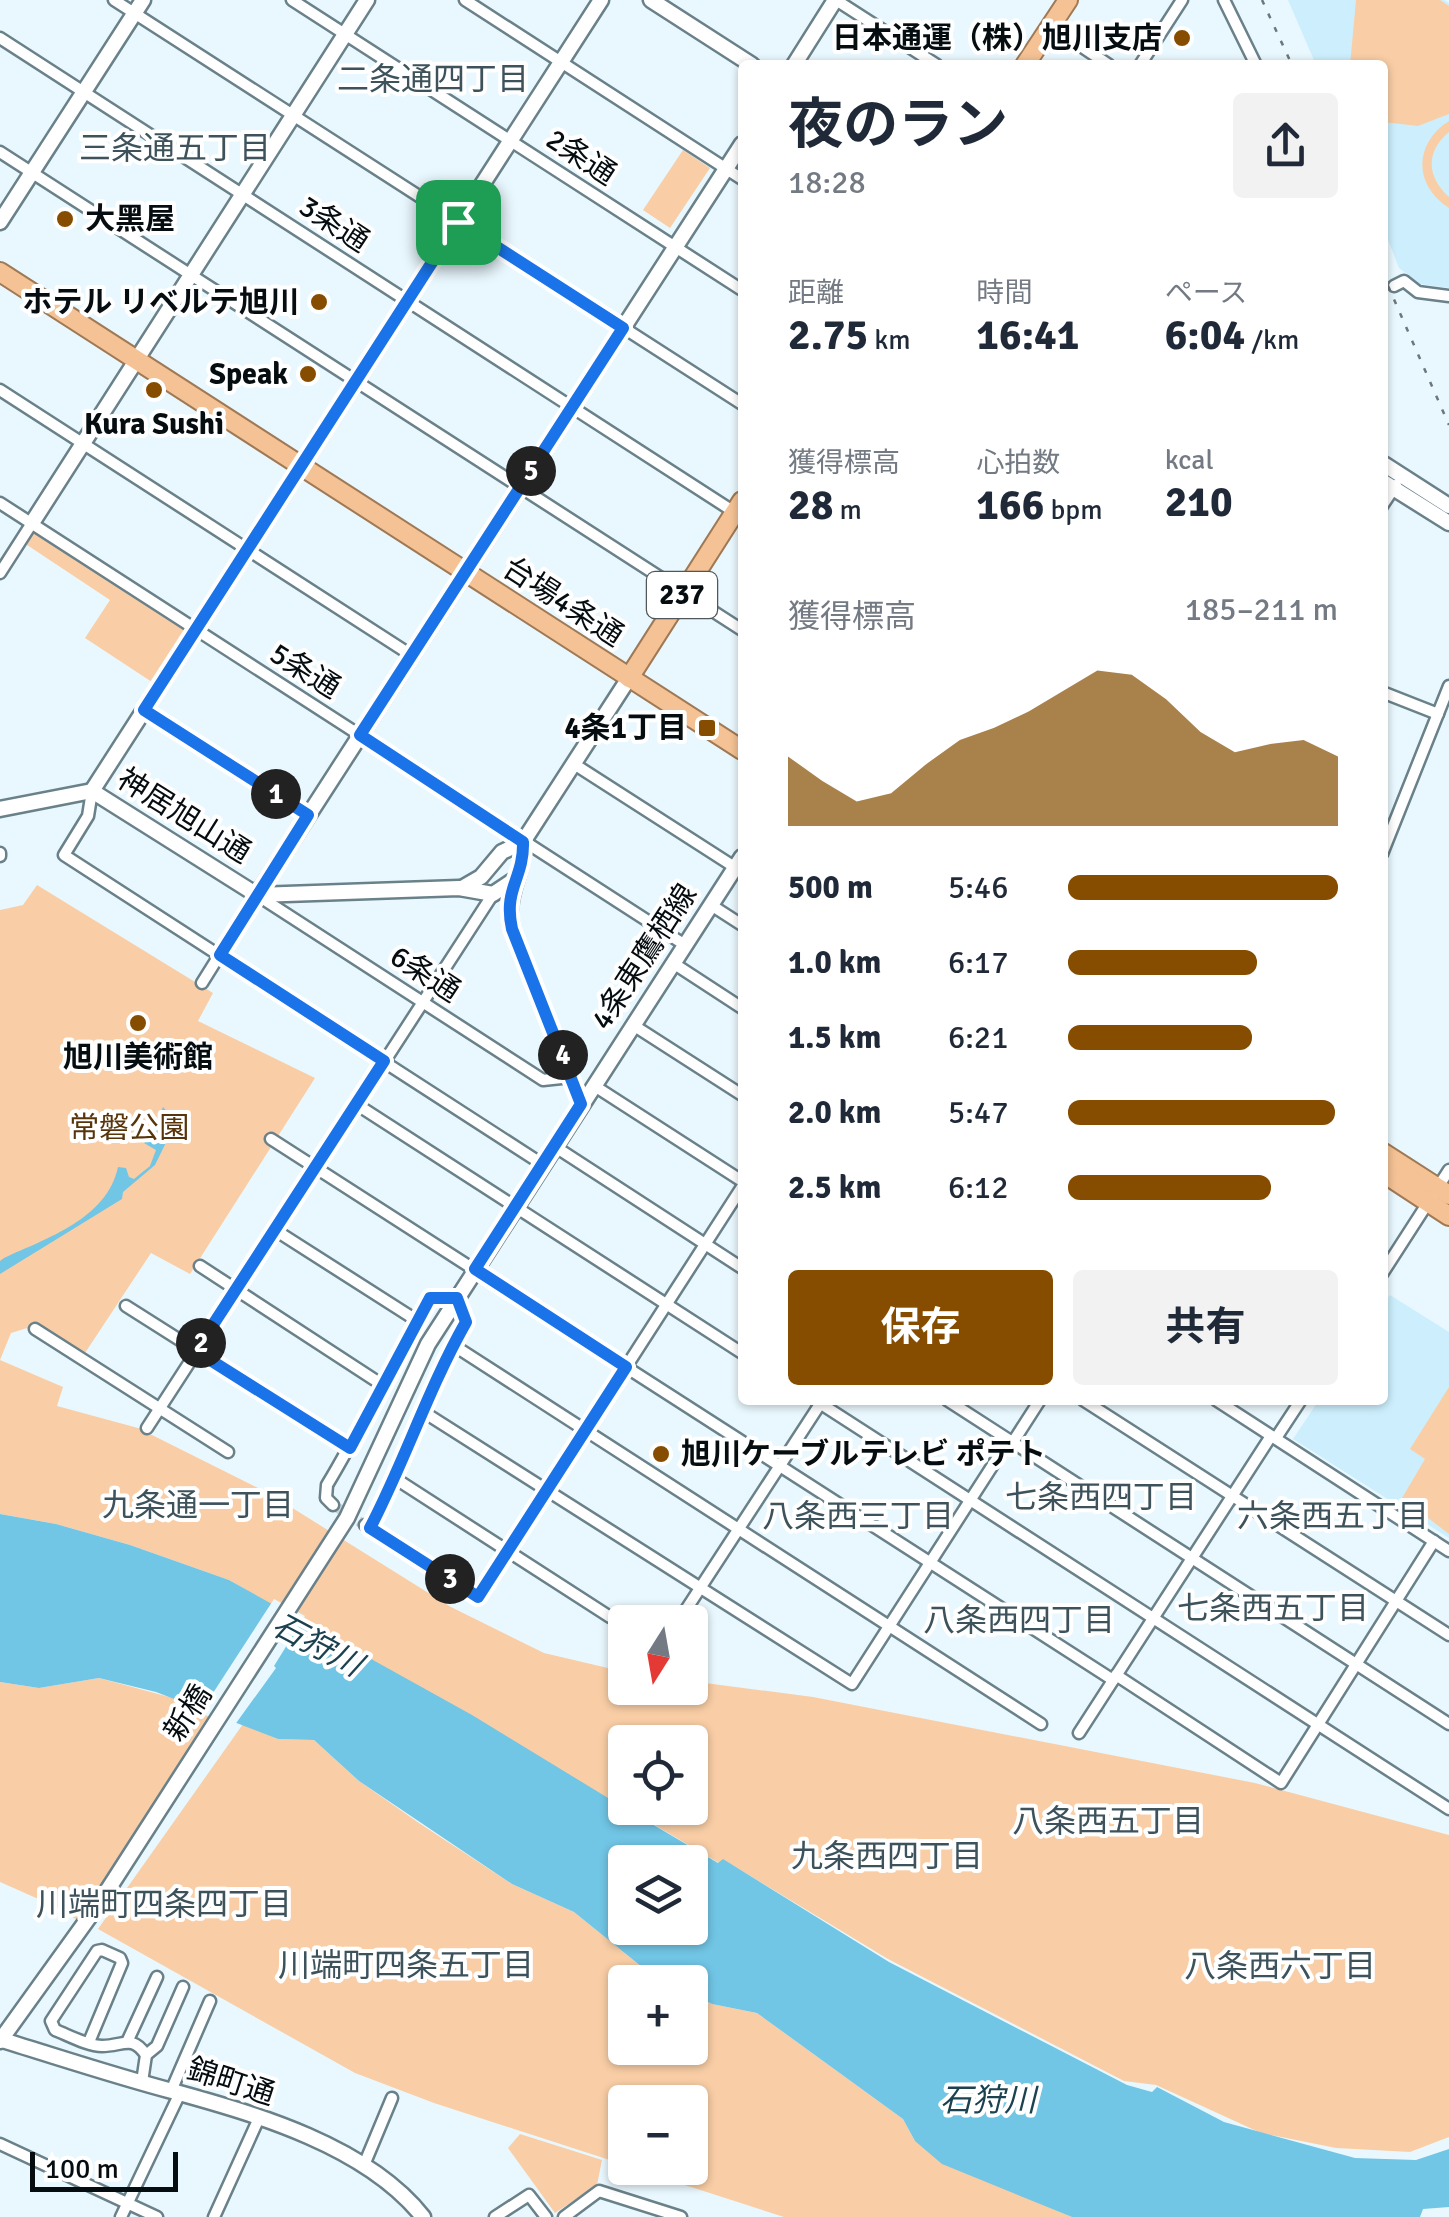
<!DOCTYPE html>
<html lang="ja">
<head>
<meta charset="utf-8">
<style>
  body { margin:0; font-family:Signika,"Noto Sans JP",sans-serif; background:#f2f2f3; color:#1f2937; height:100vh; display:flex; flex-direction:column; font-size:38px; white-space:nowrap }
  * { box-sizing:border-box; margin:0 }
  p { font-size:32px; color:#747a83 }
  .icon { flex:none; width:55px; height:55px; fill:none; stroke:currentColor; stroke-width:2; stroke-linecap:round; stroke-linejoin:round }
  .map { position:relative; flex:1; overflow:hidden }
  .drawer { position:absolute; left:738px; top:60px; width:650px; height:1345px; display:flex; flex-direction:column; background:#fff; border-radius:10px; box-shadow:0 2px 8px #0004 }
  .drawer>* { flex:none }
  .needle { width:65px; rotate:191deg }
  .buttons { position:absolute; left:608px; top:1605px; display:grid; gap:20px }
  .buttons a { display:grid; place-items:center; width:100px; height:100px; border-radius:10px; background:#fff; box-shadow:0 2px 8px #0004; font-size:50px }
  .scale { position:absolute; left:30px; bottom:25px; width:148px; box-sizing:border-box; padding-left:10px; border:5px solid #060d11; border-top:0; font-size:28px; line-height:35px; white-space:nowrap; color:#060d11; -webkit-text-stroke:8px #fff; paint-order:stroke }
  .pin { position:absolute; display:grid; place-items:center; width:85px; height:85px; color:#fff; margin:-42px; border-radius:20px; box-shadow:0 5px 15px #0006 }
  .km { position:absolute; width:50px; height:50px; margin:-25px; border-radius:50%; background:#222; color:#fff; font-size:28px; line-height:50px; text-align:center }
  .round { display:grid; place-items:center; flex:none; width:105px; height:105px; border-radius:10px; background:#f2f2f3 }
  .overview { display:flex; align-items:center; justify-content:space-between; height:170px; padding:0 50px }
  h1 { font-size:55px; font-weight:700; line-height:75px }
  .stats { display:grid; grid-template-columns:repeat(3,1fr); gap:15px; height:170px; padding:10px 50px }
  .stats div { display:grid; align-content:center }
  .stats b { font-size:42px; font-weight:700 }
  .stats small { font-size:28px; font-weight:400 }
  .stats p { font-size:28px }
  .chart { height:280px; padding:20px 50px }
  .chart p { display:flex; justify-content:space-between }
  .chart svg { width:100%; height:180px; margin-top:10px; fill:#864d00; opacity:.7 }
  .cta { display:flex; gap:20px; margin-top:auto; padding:20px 50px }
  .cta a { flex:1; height:115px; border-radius:10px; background:#864d00; color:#fff; font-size:40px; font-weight:700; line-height:115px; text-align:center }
  .cta a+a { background:#f2f2f3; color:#1f2937 }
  ul { padding:0 50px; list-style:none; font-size:32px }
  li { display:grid; grid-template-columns:160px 120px 1fr; align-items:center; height:75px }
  li i { height:25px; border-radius:12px; background:#864d00 }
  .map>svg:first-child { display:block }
  .built { fill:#cdeffd }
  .green { fill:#f9cea6 }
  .water { fill:#71c5e5; fill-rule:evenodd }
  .pier { fill:#e9f8fe }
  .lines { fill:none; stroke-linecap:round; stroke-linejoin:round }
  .minor-tunnel { stroke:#c7d5da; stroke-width:10; stroke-dasharray:10 5; stroke-linecap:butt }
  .minor-casing { stroke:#6a818a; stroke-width:15 }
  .tertiary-casing { stroke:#6a818a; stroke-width:19 }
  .trunk-casing { stroke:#9f7955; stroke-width:22 }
  .minor { stroke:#fff; stroke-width:10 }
  .tertiary { stroke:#fff; stroke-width:14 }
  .trunk { stroke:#f4c294; stroke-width:18 }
  .rail { stroke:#6c777b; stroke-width:2.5; stroke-dasharray:5 10; stroke-linecap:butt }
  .route-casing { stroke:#fff; stroke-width:20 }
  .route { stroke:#1a73e8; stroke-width:12 }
  .poi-dot { fill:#864d00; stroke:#fff; stroke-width:4 }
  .labels { text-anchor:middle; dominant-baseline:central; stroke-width:8; stroke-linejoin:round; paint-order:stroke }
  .shield { fill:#fff; stroke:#515658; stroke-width:2.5 }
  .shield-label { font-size:28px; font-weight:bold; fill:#060d11 }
  .poi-label { font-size:30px; font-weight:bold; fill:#060d11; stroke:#fff; text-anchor:end }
  .street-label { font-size:30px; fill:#060d11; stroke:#fff }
  .park-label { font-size:30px; fill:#58340b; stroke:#fff }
  .neighbourhood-label { font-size:32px; fill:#3d525b; stroke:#fff }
  .water-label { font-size:32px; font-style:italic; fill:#1c4250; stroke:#fff }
</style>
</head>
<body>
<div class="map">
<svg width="1449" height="2217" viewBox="0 0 1449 2217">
  <rect width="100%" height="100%" fill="#e9f8fe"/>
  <g class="built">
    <path d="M 1288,0 L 1444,0 L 1449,3 L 1449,288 L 1420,284 L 1399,268 L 1383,227 L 1382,65 L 1316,65 Z"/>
    <path d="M 1390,1295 L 1449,1332 L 1449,1538 L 1293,1439 L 1319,1400 L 1382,1400 L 1383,1306 Z"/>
  </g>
  <g class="green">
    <path d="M 1356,0 L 1440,0 L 1449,6 L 1449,114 L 1418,126 L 1383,122 L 1382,65 L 1350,65 Z"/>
    <path d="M 1449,121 L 1449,132 C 1425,152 1427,177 1449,197 L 1449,208 C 1413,185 1414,143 1449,121 Z"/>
    <path d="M 683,150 L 710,168 L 670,228 L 643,210 Z"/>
    <path d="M 32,524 L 189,627 L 155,684 L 85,638 L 110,600 L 21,541 Z"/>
    <path d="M 37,885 L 213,993 L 198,1021 L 315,1078 L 190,1274 L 151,1253 L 85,1353 L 37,1325 L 11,1333 L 0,1360 L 63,1387 L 57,1406 L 138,1428 L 270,1494 L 451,1607 L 544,1653 L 625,1672 L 625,1688 L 690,1688 L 690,1681 L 813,1697 L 1255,1783 L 1449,1835 L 1449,2137 L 1410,2152 L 1336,2148 L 1261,2133 L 1156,2085 L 1124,2081 L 888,1959 L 724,1860 L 719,1863 L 626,1808 L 690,1808 L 690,1742 L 625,1742 L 625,1787 L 622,1786 L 614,1802 L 229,1580 L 130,1545 L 56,1524 L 0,1514 L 0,910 L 23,905 Z"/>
    <path d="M 1449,1387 L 1449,1534 L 1402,1498 L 1425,1459 L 1410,1449 Z"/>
    <path d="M 99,1678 L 221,1711 L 84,1925 L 61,1909 L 0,1882 L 0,1682 L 39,1688 Z"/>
    <path d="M 243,1724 L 278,1739 L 314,1740 L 359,1781 L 419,1823 L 512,1884 L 574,1912 L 642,1967 L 671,1982 L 625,1982 L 625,2048 L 690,2048 L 690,1993 L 712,2004 L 757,2013 L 903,2119 L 915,2141 L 1018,2194 L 1072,2217 L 784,2217 L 632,2168 L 690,2168 L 690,2102 L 625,2102 L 625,2165 L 434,2103 L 355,2073 L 98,1929 Z"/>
    <path d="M 520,2134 L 602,2160 L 597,2185 L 555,2213 L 508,2148 Z"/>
  </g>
  <g class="water">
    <path d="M 163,1107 L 176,1122 L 155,1165 L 123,1192 L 122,1199 L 0,1274 L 0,1261 L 4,1258 C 47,1238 107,1219 118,1167 L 126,1168 L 129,1177 L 134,1179 L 150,1166 L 156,1150 L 144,1143 L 154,1132 Z"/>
    <path d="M 0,1514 L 56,1524 L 130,1545 L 229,1580 L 472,1715 L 613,1801 L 623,1785 L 625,1808 L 718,1863 L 723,1859 L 889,1962 L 1127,2085 L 1152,2092 L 1157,2087 L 1224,2122 L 1355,2158 L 1416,2160 L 1449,2149 L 1449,2207 L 1423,2209 L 1420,2217 L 1072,2217 L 942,2164 L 915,2141 L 903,2119 L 757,2013 L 712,2004 L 690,1993 L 690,1982 L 671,1982 L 642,1967 L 574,1912 L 512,1884 L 359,1781 L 314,1740 L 278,1739 L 156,1692 L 99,1678 L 39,1688 L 0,1682 ZM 625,1862 L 690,1862 L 690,1928 L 625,1928 Z"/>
  </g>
  <path class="pier" d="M 274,1599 L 305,1616 L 274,1666 L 276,1668 L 234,1726 L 200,1713 Z"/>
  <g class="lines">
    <path class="minor-tunnel" d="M 333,1505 L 365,1525"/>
    <g class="minor-casing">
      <g id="minor">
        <path d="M 114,0 L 742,404"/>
        <path d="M 292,0 L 742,290"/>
        <path d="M 465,0 L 742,179"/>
        <path d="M 836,0 L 937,65"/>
        <path d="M 1224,0 L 1256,65"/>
        <path d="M 1051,26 L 1109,65"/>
        <path d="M 0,38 L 742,517"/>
        <path d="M 1140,65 L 1182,0"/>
        <path d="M 0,152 L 742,630"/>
        <path d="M 1394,286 L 1404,281 L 1418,292 L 1449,296"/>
        <path d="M 0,390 L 411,655"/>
        <path d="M 0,503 L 685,945"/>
        <path d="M 1382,506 L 1396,485"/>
        <path d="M 0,573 L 32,523"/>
        <path d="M 1382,692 L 1438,714"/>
        <path d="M 144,710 L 308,815"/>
        <path d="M 574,764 L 736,868"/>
        <path d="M 92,791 L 88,816 L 64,855 L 542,1164"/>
        <path d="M 0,853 L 0,856"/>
        <path d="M 1382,854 L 1449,686"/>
        <path d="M 711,905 L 742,925"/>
        <path d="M 512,929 L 581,1104"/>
        <path d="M 673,963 L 742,1008"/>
        <path d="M 202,983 L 257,895 L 543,1080 L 571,1077"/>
        <path d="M 633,1025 L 742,1095"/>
        <path d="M 593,1085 L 742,1181"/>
        <path d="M 356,1104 L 742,1353"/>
        <path d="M 271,1139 L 1113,1680"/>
        <path d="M 554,1146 L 742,1268"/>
        <path d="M 275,1230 L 416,1320"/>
        <path d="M 200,1266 L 384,1386"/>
        <path d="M 1382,1274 L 1449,1170"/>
        <path d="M 126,1306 L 350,1448"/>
        <path d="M 35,1329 L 228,1452"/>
        <path d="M 453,1345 L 1041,1724"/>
        <path d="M 815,1400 L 1449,1809"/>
        <path d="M 947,1400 L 1449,1724"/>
        <path d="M 1083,1400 L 1449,1635"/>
        <path d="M 1216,1400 L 1449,1551"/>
        <path d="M 422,1411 L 852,1684 L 1009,1440"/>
        <path d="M 147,1428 L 493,894"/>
        <path d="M 1276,1438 L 1301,1400"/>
        <path d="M 1013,1442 L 1040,1400"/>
        <path d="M 396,1479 L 610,1617"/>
        <path d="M 333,1505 L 326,1498 L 327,1485 C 364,1424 393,1359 430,1299 L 457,1297 L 465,1322 C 429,1389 405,1461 370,1529"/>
        <path d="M 365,1525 L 478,1597 L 742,1187"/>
        <path d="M 678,1622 L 822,1401"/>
        <path d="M 1116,1675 L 1281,1783 L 1434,1541"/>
        <path d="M 1079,1733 L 1271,1436"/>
        <path d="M 128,2040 L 157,1977"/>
        <path d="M 89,2042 L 122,1963 L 120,1958 L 102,1950 L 97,1951 L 51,2021 L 55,2030 C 68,2035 88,2046 102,2046 C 123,2046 132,2034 146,2055 L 142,2082"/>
        <path d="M 146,2055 L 157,2046 L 183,1987"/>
        <path d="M 171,2091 L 210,2001"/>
        <path d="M 0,2144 L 157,2217"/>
        <path d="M 364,2165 L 392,2098"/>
        <path d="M 121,2217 L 180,2093"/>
        <path d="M 214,2217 L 259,2118"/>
        <path d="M 495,2217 L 529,2195 L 546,2217"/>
        <path d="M 564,2217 L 599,2191 L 681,2217"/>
      </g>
    </g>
    <g class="tertiary-casing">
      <g id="tertiary">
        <path d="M 651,0 L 752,65"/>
        <path d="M 794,65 L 835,0"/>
        <path d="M 0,222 L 143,0"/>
        <path d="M 1382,463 L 1449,506"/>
        <path d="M 1382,481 L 1449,523"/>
        <path d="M 32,523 L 367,0"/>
        <path d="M 92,791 L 601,0"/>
        <path d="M 0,809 L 92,791 L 257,895 L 459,888 L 493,894 L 514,880"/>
        <path d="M 462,888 L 481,877 L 502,852 L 523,842 L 629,678"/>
        <path d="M 257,895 L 742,144"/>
        <path d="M 512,929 C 504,893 524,876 523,842"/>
        <path d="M 2,2040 C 58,2057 115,2076 172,2091 C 256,2114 367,2146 423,2217"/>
        <path d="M 0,2041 L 100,1902 L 347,1518 L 428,1344 L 742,857"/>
      </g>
    </g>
    <g class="trunk-casing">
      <g id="trunk">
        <path d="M 1025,65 L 1068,0"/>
        <path d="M 0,272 L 742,750"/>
        <path d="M 629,678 L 742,501"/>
        <path d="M 1382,1152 L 1449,1195"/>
        <path d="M 1382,1172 L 1449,1216"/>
      </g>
    </g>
    <use href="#minor" class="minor"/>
    <use href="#tertiary" class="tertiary"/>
    <use href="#trunk" class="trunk"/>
    <g class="rail">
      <path d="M 1262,0 L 1292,65"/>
      <path d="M 1382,272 L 1449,425"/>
    </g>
  </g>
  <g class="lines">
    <g class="route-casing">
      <path id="route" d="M 458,222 L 623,328 L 360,735 L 523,842 C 524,879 503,888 512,929 L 581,1104 L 475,1269 L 626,1367 L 478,1597 L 370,1528 C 405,1461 428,1389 466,1322 L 457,1298 L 430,1298 L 350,1448 L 196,1351 L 384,1061 L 220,955 L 308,815 L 144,710 Z"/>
    </g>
    <use href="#route" class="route"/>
  </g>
  <g class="poi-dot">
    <circle cx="1182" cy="38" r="10"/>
    <circle cx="65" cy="219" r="10"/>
    <circle cx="319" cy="302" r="10"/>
    <circle cx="308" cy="374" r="10"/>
    <circle cx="154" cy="390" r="10"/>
    <rect x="697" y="718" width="20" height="20" rx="5"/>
    <circle cx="138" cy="1023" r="10"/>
    <circle cx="661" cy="1454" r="10"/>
  </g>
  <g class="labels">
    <rect class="shield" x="647" y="572" width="70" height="46" rx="8"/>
    <g class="shield-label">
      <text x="682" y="595">237</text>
    </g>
    <g class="poi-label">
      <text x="1162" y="38">日本通運（株）旭川支店</text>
      <text x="85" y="219" text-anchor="start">大黑屋</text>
      <text x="299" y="302">ホテル リベルテ旭川</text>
      <text x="288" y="374">Speak</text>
      <text x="154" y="424" text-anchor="middle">Kura Sushi</text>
      <text x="687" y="728">4条1丁目</text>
      <text x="138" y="1057" text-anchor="middle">旭川美術館</text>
      <text x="681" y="1454" text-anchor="start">旭川ケーブルテレビ ポテト</text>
    </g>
    <g class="street-label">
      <text transform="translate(581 157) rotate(33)">2条通</text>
      <text transform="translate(334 224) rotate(33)">3条通</text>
      <text transform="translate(563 602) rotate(33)">台場4条通</text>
      <text transform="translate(305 671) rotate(32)">5条通</text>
      <text transform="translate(184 816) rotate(32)">神居旭山通</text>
      <text transform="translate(644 957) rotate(-57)">4条東鷹栖線</text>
      <text transform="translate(425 974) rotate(33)">6条通</text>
      <text transform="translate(188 1713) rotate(-57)">新橋</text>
      <text transform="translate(231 2082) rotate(18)">錦町通</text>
    </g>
    <g class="park-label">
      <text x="129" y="1128">常磐公園</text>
    </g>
    <g class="neighbourhood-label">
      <text x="433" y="79">二条通四丁目</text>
      <text x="175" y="148">三条通五丁目</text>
      <text x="1101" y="1497">七条西四丁目</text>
      <text x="198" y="1505">九条通一丁目</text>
      <text x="858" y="1516">八条西三丁目</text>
      <text x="1333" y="1516">六条西五丁目</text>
      <text x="1273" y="1608">七条西五丁目</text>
      <text x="1019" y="1620">八条西四丁目</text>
      <text x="1108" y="1821">八条西五丁目</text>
      <text x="887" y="1856">九条西四丁目</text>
      <text x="164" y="1904">川端町四条四丁目</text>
      <text x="406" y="1965">川端町四条五丁目</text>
      <text x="1280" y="1966">八条西六丁目</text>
    </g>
    <g class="water-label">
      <text transform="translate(317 1645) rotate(28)">石狩川</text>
      <text x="988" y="2100">石狩川</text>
    </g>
  </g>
</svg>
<div class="buttons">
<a><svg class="needle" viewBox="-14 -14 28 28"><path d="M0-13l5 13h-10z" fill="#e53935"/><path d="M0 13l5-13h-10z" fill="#747a83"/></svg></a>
<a><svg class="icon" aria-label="locate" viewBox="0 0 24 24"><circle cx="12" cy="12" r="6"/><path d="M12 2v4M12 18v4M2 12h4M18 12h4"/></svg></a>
<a><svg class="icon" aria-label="layers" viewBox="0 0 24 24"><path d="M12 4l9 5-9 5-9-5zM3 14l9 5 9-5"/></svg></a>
<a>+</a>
<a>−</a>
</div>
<div class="scale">100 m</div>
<div class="pin" style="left:458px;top:222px;background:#1e9e55"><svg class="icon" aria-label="arrive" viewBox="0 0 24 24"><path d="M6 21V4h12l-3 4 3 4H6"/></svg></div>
<b class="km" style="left:276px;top:794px">1</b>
<b class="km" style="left:201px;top:1343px">2</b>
<b class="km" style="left:450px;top:1579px">3</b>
<b class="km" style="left:563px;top:1055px">4</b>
<b class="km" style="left:531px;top:471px">5</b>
<section class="drawer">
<div class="overview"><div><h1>夜のラン</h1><p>18:28</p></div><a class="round"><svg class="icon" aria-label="share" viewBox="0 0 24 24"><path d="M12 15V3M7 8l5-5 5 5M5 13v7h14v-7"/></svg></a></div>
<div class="stats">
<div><p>距離</p><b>2.75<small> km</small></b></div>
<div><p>時間</p><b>16:41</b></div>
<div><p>ペース</p><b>6:04<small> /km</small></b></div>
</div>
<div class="stats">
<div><p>獲得標高</p><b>28<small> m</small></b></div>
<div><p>心拍数</p><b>166<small> bpm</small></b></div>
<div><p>kcal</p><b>210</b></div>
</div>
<div class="chart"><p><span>獲得標高</span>185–211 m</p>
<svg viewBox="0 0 160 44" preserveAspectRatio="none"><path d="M0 44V27L10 33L20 38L30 36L40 29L50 23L60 20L70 16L80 11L90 6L100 7L110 13L120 21L130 26L140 24L150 23L160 27V44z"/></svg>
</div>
<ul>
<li><b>500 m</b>5:46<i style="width:100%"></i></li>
<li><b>1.0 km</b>6:17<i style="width:70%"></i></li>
<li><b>1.5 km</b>6:21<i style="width:68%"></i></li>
<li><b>2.0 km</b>5:47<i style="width:99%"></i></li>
<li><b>2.5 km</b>6:12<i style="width:75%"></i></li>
</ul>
<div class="cta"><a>保存</a><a>共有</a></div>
</section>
</div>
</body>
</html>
